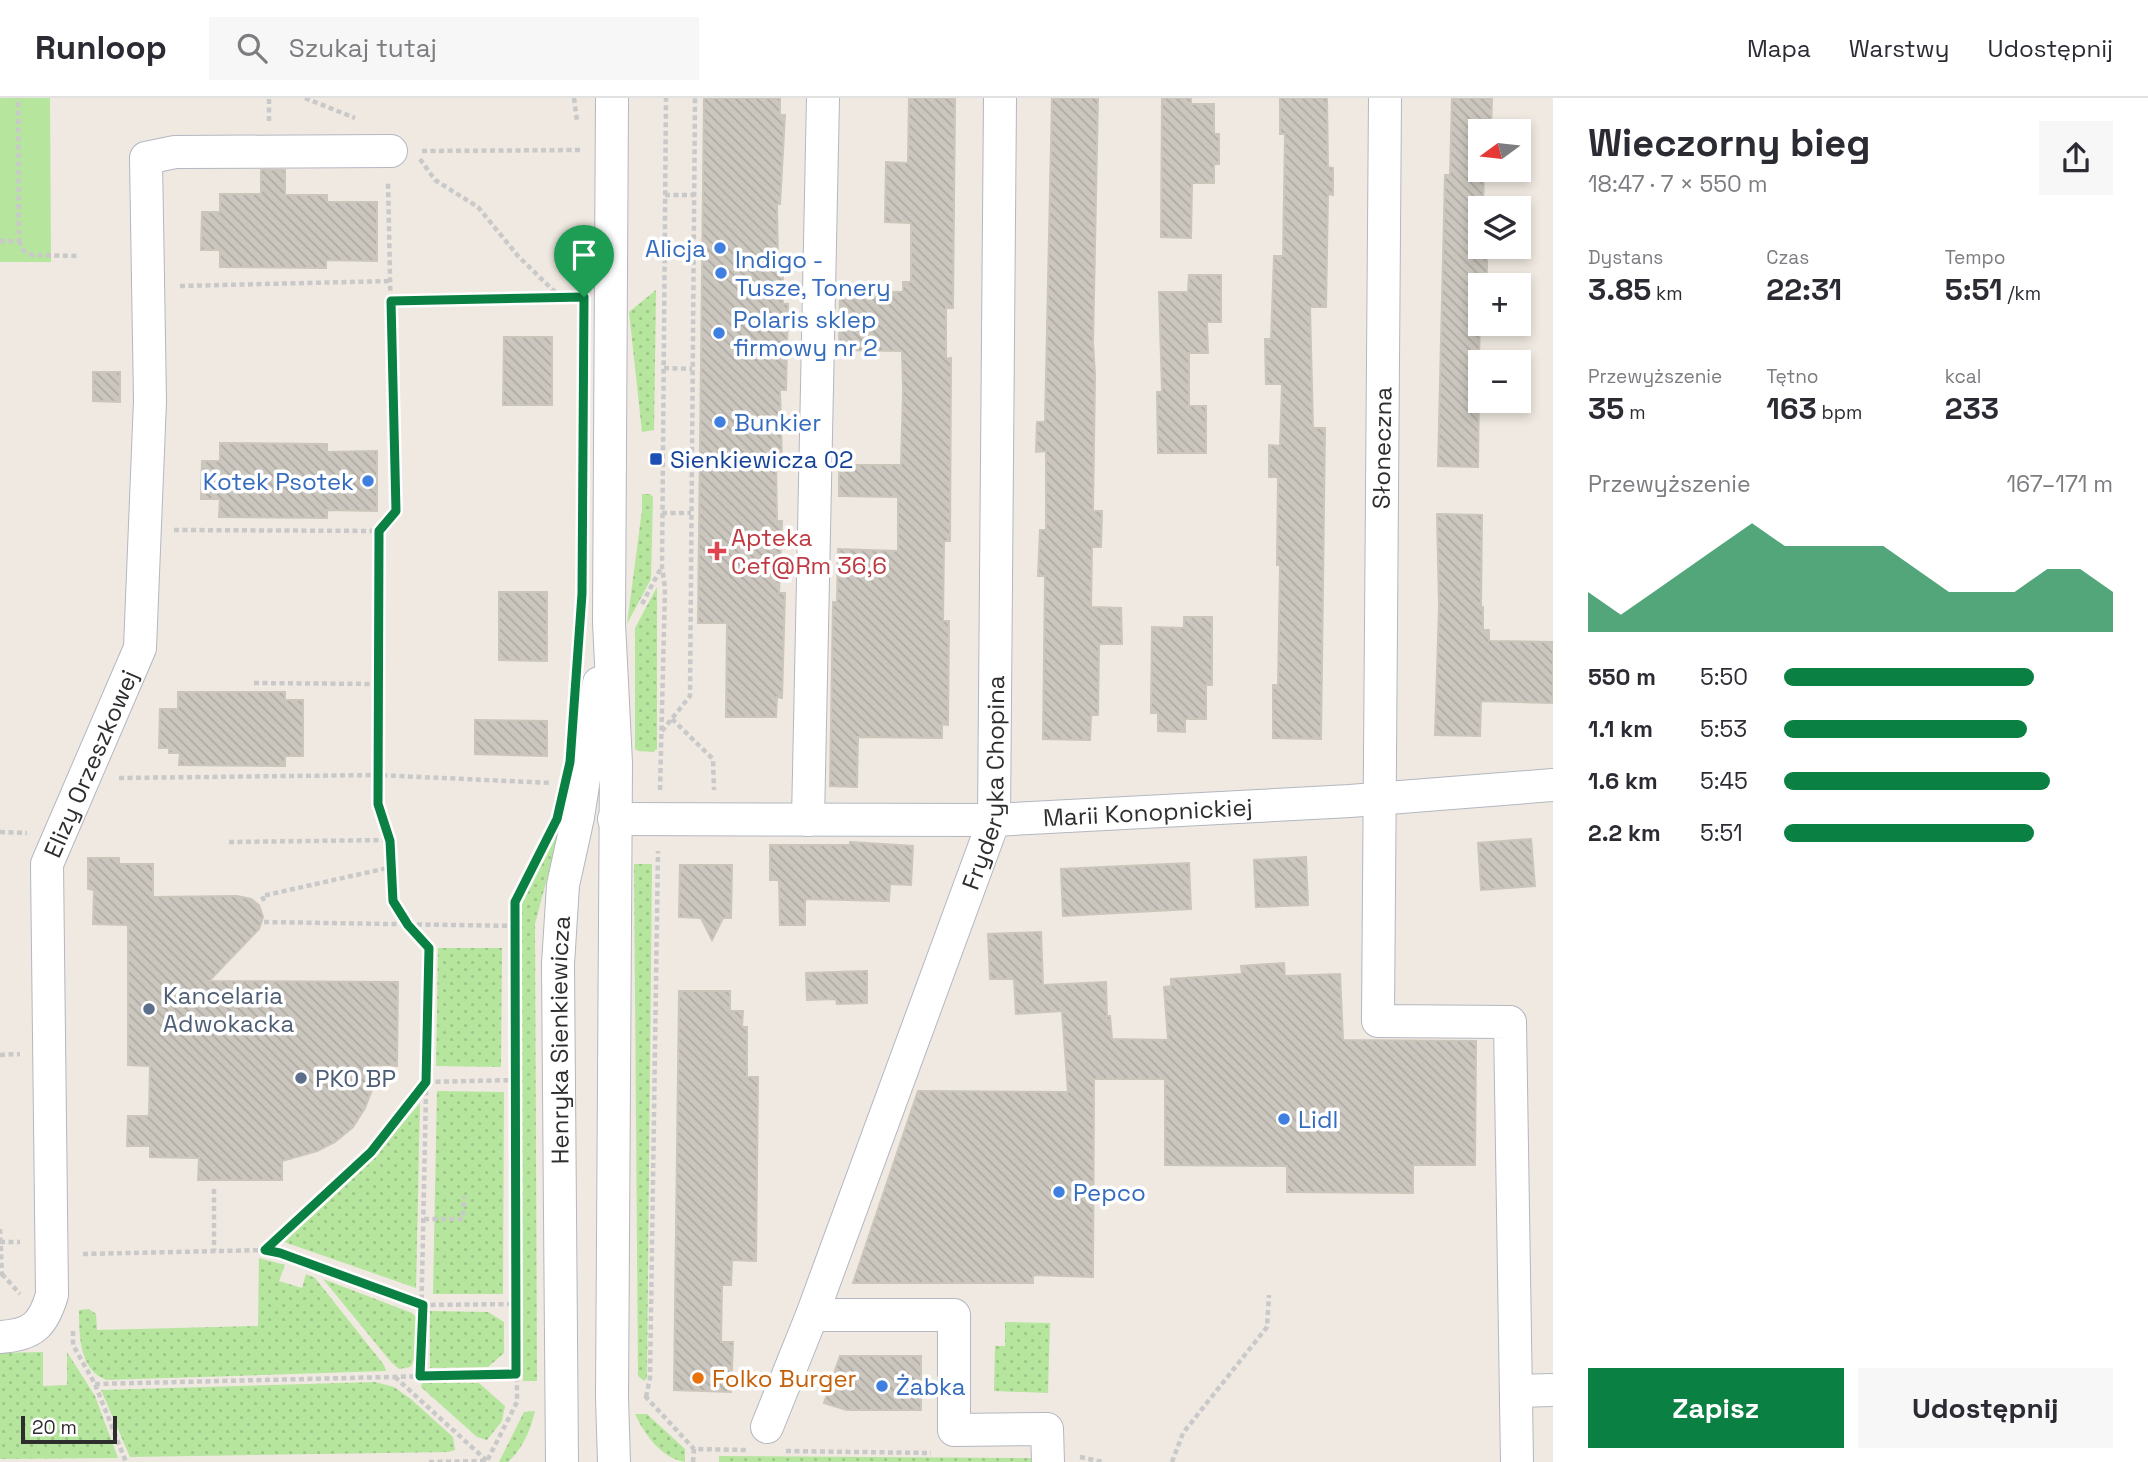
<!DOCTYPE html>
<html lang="pl">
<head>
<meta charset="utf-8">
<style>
  body { margin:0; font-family:"Space Grotesk",sans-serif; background:#f7f7f7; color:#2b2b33; height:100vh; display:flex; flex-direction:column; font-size:26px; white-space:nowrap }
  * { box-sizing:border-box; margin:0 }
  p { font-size:23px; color:#7c7c81 }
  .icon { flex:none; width:38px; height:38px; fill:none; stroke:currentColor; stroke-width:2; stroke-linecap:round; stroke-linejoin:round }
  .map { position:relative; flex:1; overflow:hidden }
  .drawer { display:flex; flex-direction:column; background:#fff; width:595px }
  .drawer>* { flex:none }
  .needle { width:46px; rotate:255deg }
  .tools { position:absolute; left:1468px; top:21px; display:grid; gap:14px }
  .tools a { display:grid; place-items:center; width:63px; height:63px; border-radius:0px; background:#fff; box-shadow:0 4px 10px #0003; font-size:35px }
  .scale { position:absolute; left:21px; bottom:18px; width:96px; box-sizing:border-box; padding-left:7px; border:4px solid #2e2e2e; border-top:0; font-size:19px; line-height:24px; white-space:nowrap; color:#2e2e2e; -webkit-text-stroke:5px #fff; paint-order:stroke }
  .pin { position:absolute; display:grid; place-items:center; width:60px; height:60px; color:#fff; margin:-72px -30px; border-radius:50% 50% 50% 0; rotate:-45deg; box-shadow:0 0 7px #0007 }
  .pin .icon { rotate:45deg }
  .round { display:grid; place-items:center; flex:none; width:74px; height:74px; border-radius:0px; background:#f7f7f7 }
  .head { display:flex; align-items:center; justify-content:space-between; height:119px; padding:0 35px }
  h1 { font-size:38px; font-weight:700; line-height:52px }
  .stats { display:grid; grid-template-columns:repeat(3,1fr); gap:10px; height:119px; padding:7px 35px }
  .stats div { display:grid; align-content:center }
  .stats b { font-size:30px; font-weight:700 }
  .stats small { font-size:19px; font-weight:400 }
  .stats p { font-size:19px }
  .chart { height:196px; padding:14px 35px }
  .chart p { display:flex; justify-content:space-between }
  .chart svg { width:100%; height:126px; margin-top:7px; fill:#0b8043; opacity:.7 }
  .primary-button { display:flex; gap:14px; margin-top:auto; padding:14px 35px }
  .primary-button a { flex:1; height:80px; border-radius:0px; background:#0b8043; color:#fff; font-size:28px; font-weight:700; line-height:80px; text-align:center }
  .primary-button a+a { background:#f7f7f7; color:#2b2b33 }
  ul { padding:0 35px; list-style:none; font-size:23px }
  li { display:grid; grid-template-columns:112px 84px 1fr; align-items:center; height:52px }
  li i { height:18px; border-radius:9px; background:#0b8043 }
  header { display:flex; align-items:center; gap:42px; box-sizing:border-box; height:98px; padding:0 35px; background:#fff; border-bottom:2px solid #e1e1e2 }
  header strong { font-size:33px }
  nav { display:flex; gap:38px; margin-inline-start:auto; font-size:24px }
  .search { width:490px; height:63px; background:#f7f7f7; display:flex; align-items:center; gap:18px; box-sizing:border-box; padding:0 24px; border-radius:0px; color:#7c7c81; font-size:26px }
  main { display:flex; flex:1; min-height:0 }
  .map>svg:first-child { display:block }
  .grass { fill:url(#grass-dots) }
  .park { fill:#b6e59e }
  .building { fill:url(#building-back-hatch); stroke:#cbc5ba; stroke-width:2 }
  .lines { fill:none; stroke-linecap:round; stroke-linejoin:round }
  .minor-casing { stroke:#b4b7c1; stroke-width:34 }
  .path { stroke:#c9c9c9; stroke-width:4.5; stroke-dasharray:5 3.5; stroke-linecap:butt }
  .minor { stroke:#fff; stroke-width:32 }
  .route-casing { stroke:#fff; stroke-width:14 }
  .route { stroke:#0b8043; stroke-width:9 }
  .shop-dot { fill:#3f7fe0; stroke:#fff; stroke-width:2.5 }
  .transit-dot { fill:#1a4fb4; stroke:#fff; stroke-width:2.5 }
  .health-dot { fill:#e0444e; stroke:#fff; stroke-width:2.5 }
  .service-dot { fill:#5c6f8a; stroke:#fff; stroke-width:2.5 }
  .food-dot { fill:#e8710a; stroke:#fff; stroke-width:2.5 }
  .labels { text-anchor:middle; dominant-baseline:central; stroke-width:7; stroke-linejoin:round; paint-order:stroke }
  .shop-label { font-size:24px; fill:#366cbe; stroke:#fff; text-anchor:start }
  .street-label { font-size:24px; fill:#2e2e2e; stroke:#fff }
  .transit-label { font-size:24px; fill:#164399; stroke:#fff; text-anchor:start }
  .health-label { font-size:24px; fill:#be3a42; stroke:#fff; text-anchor:start }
  .service-label { font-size:24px; fill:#4e5e75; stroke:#fff; text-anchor:start }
  .food-label { font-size:24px; fill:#c56008; stroke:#fff; text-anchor:start }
</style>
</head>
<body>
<header>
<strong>Runloop</strong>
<div class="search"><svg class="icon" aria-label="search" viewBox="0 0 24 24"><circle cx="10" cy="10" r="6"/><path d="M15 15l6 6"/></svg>Szukaj tutaj</div>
<nav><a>Mapa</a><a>Warstwy</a><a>Udostępnij</a></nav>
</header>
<main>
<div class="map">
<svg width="1553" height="1364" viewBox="0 0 1553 1364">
  <defs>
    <pattern id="grass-dots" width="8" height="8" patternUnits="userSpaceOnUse" patternTransform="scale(1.75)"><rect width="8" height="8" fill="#b6e59e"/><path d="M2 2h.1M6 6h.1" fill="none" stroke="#9dc588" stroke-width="1.8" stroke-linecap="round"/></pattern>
    <pattern id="building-back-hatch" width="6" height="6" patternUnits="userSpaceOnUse" patternTransform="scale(1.75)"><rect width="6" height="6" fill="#cbc7bf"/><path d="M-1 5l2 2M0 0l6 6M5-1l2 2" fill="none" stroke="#afaba4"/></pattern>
  </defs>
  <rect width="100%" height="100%" fill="#efe9e1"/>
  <g class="grass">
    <path d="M 656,192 L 654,332 L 642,334 L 629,214 Z"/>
    <path d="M 642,396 L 650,396 L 653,399 L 651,481 L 627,526 L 642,412 Z"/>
    <path d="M 657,489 L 657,651 L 653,654 L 638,653 L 635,651 L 635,530 Z"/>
    <path d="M 562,723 L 535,826 L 537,1283 L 523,1283 L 520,803 Z"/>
    <path d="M 634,766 L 652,766 L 647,1280 L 644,1283 L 638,1278 Z"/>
    <path d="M 438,850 L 502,850 L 501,969 L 436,968 Z"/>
    <path d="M 437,993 L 504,994 L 503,1196 L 433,1196 Z"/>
    <path d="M 420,1005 L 416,1190 L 284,1144 L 367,1067 Z"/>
    <path d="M 259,1160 L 285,1167 L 279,1183 L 302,1190 L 306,1176 L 315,1180 L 384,1267 L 386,1273 L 107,1282 C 79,1273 79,1236 79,1212 L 89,1211 L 96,1216 L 97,1232 L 258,1228 Z"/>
    <path d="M 323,1181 L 412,1215 L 416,1219 L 416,1260 L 410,1269 L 399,1271 L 391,1264 Z"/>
    <path d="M 430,1213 L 488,1214 L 504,1224 L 504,1255 L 488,1269 L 430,1270 Z"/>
    <path d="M 1005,1224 L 1050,1225 L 1048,1295 L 994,1293 L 995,1248 L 1005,1248 Z"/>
    <path d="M 43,1254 L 43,1288 L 67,1287 L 67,1254 L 95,1298 L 118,1360 L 0,1361 L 0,1255 Z"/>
    <path d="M 375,1284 L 394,1289 L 412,1302 L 453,1339 L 455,1352 L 448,1354 L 130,1359 L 101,1292 Z"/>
    <path d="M 422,1285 L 479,1285 L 505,1308 L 502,1323 L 487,1342 L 477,1339 L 421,1289 Z"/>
    <path d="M 535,1313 C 531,1331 522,1352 508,1364 L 499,1364 L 524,1314 Z"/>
    <path d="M 635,1316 L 647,1316 L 685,1351 L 685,1364 C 661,1360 645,1337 635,1316 Z"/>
    <path d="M 719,1358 L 1034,1360 L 1031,1364 L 719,1364 Z"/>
  </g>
  <path class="park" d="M 0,0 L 50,0 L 51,164 L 0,164 Z"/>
  <g class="building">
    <path d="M 704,0 L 780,0 L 780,17 L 785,17 L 780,106 L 777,106 L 778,162 L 783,162 L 783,206 L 788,206 L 786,292 L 780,292 L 782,365 L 776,365 L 777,423 L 782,423 L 779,495 L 785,495 L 782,600 L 777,599 L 776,619 L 726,619 L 727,525 L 698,525 Z"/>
    <path d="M 909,0 L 955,0 L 953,210 L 946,210 L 946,261 L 951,260 L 950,443 L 944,443 L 943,523 L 949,523 L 948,627 L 942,626 L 942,640 L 858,639 L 857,689 L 830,688 L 833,504 L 837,504 L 838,451 L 898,453 L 898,399 L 839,398 L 839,367 L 901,367 L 903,293 L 902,253 L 839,252 L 840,193 L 903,194 L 903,184 L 911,184 L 911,125 L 885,124 L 886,64 L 908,65 Z"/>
    <path d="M 1052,0 L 1098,0 L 1093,245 L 1095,276 L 1093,413 L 1102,413 L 1101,449 L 1092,449 L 1091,509 L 1121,510 L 1122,546 L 1099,546 L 1098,617 L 1091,617 L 1090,642 L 1043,641 L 1045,478 L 1038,478 L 1040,432 L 1046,432 L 1046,353 L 1036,354 L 1037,324 L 1045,324 Z"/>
    <path d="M 1162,0 L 1191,0 L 1191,6 L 1214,6 L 1214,36 L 1219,36 L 1219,66 L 1214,66 L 1214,85 L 1192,85 L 1191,140 L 1161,139 Z"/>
    <path d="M 1280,0 L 1327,0 L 1328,69 L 1333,70 L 1333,97 L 1328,96 L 1326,209 L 1310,209 L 1313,330 L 1325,330 L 1321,641 L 1273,640 L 1273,587 L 1278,587 L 1280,467 L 1277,467 L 1278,379 L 1269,379 L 1269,347 L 1280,348 L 1282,286 L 1266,286 L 1265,241 L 1271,241 L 1274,158 L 1283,158 L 1285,36 L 1280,36 Z"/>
    <path d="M 1452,0 L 1492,0 L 1491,33 L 1480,33 L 1480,72 L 1484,72 L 1483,110 L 1480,110 L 1480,149 L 1483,149 L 1483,155 L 1487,155 L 1487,187 L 1480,187 L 1478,369 L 1438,368 L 1445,77 L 1450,77 Z"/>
    <path d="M 261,72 L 285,72 L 285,97 L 327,97 L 327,104 L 377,104 L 377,163 L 326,162 L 326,170 L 220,169 L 220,152 L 201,152 L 202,114 L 220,114 L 220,96 L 261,96 Z"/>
    <path d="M 1189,177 L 1221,177 L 1221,224 L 1207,224 L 1208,255 L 1189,255 L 1189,308 L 1206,308 L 1206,355 L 1158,355 L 1157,294 L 1162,294 L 1159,194 L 1188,194 Z"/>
    <path d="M 504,239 L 552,239 L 552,307 L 503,307 Z"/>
    <path d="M 93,274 L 120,274 L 120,304 L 93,303 Z"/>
    <path d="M 220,345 L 327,346 L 327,354 L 377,353 L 377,413 L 327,412 L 327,420 L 219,419 L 220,401 L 201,401 L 202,363 L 220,363 Z"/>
    <path d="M 1437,416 L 1482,417 L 1481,509 L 1483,509 L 1483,532 L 1489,532 L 1489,543 L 1553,544 L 1553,605 L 1481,603 L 1480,638 L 1435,637 L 1439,508 Z"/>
    <path d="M 499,494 L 547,494 L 547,563 L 499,562 Z"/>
    <path d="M 1184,519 L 1212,519 L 1212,587 L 1206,587 L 1206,621 L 1185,621 L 1185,634 L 1158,633 L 1158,615 L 1151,615 L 1152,529 L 1184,530 Z"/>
    <path d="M 178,594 L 285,594 L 285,602 L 303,602 L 303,658 L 285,658 L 285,668 L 179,667 L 180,655 L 169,655 L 169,650 L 159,650 L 160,611 L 178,611 Z"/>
    <path d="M 475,622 L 547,623 L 547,658 L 475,656 Z"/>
    <path d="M 1531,741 L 1535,788 L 1481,792 L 1478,745 Z"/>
    <path d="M 850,744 L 913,748 L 911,787 L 890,786 L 889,803 L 805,801 L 805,827 L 780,827 L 779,782 L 770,782 L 770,747 L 850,747 Z"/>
    <path d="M 1306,759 L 1308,807 L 1256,809 L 1254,762 Z"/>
    <path d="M 88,760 L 119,760 L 119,766 L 153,766 L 153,799 L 237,798 L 251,801 L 259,807 L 263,819 L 259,831 L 209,883 L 398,884 L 397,968 L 375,967 L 373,989 L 365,1010 L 353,1029 L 335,1044 L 317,1053 L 282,1063 L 282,1082 L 198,1082 L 199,1060 L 150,1059 L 150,1048 L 127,1048 L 128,1018 L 149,1018 L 150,968 L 128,967 L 128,827 L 93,826 L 94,792 L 88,791 Z"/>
    <path d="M 1189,765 L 1191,811 L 1063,818 L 1061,771 Z"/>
    <path d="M 680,767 L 732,767 L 731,820 L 723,820 L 712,842 L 701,820 L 679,819 Z"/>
    <path d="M 1041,834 L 1043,887 L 1106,884 L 1107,918 L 1110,918 L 1112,941 L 1168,942 L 1164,889 L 1171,888 L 1171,881 L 1242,876 L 1241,868 L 1284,865 L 1285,878 L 1340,876 L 1343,942 L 1476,943 L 1475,1067 L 1413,1067 L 1413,1095 L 1287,1094 L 1287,1068 L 1165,1067 L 1165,981 L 1094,981 L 1093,1179 L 1033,1177 L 1033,1185 L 853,1185 L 918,993 L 1068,994 L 1062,913 L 1016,916 L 1014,881 L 990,881 L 988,836 Z"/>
    <path d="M 867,873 L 867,905 L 837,906 L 836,901 L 807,902 L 806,875 Z"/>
    <path d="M 679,893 L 730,893 L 730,913 L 743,913 L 742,929 L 747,929 L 747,979 L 758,979 L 756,1163 L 732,1162 L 731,1187 L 722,1187 L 721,1244 L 733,1244 L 731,1294 L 674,1292 Z"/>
    <path d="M 840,1258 L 921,1258 L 921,1312 L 847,1312 L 824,1305 Z"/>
  </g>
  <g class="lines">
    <g class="minor-casing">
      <g id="minor">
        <path d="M 612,0 L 609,525 L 616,665 L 612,1300 L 614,1364"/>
        <path d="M 1385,0 L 1378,923 L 1510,924 L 1517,1364"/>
        <path id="s1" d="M 614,721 L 994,722 L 1350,703 L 1553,687"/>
        <path d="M 808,722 L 823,0"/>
        <path d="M 812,1217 L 954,1217 L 954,1332 L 1047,1331 L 1048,1364"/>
        <path id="s2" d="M 0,1239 C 33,1237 43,1227 52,1197 L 47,766 L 140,550 L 150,303 L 146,60 L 175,54 L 391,53"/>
        <path d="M 1516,1293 L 1553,1292"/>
        <path id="s3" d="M 767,1329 L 812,1217 L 994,722 L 1000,0"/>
        <path id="s4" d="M 562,1364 L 558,866 L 563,787 L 578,719 L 599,585"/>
      </g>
    </g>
    <g class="path">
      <path d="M 305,0 L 355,20"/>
      <path d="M 574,0 L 577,23"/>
      <path d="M 269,23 L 269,0"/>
      <path d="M 422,53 L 581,52"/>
      <path d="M 420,61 L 435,82 L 478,109 L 518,158 L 560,199"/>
      <path d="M 665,97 L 694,97"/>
      <path d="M 0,143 L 19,143 L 18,0"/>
      <path d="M 19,143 L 23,152 L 32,157 L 78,158"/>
      <path d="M 180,188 L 390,183"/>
      <path d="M 391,203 L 579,199"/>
      <path d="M 664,270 L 692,271"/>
      <path d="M 662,415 L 691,415"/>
      <path d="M 174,432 L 379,433"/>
      <path d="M 642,506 L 661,470"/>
      <path d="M 254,585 L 378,586"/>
      <path d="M 672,621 L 713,661 L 714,692"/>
      <path d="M 662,633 L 690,598 L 695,0"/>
      <path d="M 119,680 L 377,677 L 379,433 L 395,413 L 388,83"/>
      <path d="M 660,692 L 665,490 L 662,469 L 666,0"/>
      <path d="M 0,734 L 27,735"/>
      <path d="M 229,744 L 389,742"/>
      <path d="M 264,803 L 262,798 L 392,769"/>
      <path d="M 264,824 L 516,828"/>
      <path d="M 0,957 L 20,956"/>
      <path d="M 427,984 L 514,982"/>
      <path d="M 214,1091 L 214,1153"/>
      <path d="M 424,1121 L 463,1121 L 464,1098"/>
      <path d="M 0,1131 L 2,1176 L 0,1178"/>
      <path d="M 0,1144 L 20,1144"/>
      <path d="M 265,1151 L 371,1054 L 426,984"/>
      <path d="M 83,1156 L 265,1152 L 280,1155 L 423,1207 L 515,1206"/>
      <path d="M 2,1176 L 20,1196"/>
      <path d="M 73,1233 L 73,1247 L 95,1286 L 126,1364"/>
      <path d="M 420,1278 L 429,851 L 408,827 L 393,803 L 389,742 L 378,706 L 377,677 L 552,685"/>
      <path d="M 395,1279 L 487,1363"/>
      <path d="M 95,1286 L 516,1276"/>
      <path d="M 645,1298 L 694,1351 L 746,1352"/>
      <path d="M 646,1299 L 650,1280 L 658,753"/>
      <path d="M 786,1353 L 931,1355"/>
      <path d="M 1080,1359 L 1103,1364"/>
      <path d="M 429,1364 L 487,1363 L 517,1304 L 515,804 L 531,773"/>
      <path d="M 693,1364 L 694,1351"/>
      <path d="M 1172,1364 L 1183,1335 L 1267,1229 L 1269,1197"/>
    </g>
    <use href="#minor" class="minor"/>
  </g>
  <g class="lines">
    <g class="route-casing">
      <path id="route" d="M 584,199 L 582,496 L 570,664 L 557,721 L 515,804 L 516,1276 L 420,1278 L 423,1207 L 280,1155 L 265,1152 L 371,1054 L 426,984 L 429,850 L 408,827 L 393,803 L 390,743 L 378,706 L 379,433 L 396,413 L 391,203 Z"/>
    </g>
    <use href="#route" class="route"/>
  </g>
  <g class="shop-dot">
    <circle cx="720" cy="150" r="7"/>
    <circle cx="721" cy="175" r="7"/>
    <circle cx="719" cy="235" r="7"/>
    <circle cx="720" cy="324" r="7"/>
    <circle cx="368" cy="383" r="7"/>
    <circle cx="1284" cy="1021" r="7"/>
    <circle cx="1059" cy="1094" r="7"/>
    <circle cx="882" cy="1288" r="7"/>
  </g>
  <rect class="transit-dot" x="649" y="354" width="14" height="14" rx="3.5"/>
  <path class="health-dot" d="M713.5 442.5h7v7h7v7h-7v7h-7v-7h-7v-7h7z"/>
  <g class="service-dot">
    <circle cx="149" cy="911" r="7"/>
    <circle cx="301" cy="980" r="7"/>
  </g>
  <circle class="food-dot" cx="698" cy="1280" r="7"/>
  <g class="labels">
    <g class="shop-label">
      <text x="706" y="150" text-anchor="end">Alicja</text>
      <text x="735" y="161">Indigo -<tspan x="735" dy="28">Tusze, Tonery</tspan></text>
      <text x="733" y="221">Polaris sklep<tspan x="733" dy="28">firmowy nr 2</tspan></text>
      <text x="734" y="324">Bunkier</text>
      <text x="354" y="383" text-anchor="end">Kotek Psotek</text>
      <text x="1298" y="1021">Lidl</text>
      <text x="1073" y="1094">Pepco</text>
      <text x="896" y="1288">Żabka</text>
    </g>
    <g class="street-label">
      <text transform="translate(1382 350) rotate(-89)">Słoneczna</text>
      <text stroke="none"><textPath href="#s2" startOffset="614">Elizy Orzeszkowej</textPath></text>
      <text stroke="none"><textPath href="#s3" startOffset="684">Fryderyka Chopina</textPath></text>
      <text stroke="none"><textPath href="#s1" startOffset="534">Marii Konopnickiej</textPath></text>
      <text stroke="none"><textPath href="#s4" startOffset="422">Henryka Sienkiewicza</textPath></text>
    </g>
    <g class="transit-label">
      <text x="670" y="361">Sienkiewicza 02</text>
    </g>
    <g class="health-label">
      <text x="731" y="439">Apteka<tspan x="731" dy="28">Cef@Rm 36,6</tspan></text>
    </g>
    <g class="service-label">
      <text x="163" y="897">Kancelaria<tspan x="163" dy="28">Adwokacka</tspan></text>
      <text x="315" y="980">PKO BP</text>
    </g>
    <g class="food-label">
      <text x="712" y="1280">Folko Burger</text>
    </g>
  </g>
</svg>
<div class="tools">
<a><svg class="needle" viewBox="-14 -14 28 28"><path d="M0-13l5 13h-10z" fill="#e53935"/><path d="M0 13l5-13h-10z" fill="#7c7c81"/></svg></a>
<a><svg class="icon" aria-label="layers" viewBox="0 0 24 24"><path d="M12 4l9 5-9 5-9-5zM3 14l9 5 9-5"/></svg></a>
<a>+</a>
<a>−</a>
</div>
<div class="scale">20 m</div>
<div class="pin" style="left:584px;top:199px;background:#1e9e55"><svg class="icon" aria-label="arrive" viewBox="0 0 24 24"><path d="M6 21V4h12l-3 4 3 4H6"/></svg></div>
</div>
<section class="drawer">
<div class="head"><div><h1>Wieczorny bieg</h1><p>18:47 · 7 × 550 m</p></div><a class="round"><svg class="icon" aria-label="share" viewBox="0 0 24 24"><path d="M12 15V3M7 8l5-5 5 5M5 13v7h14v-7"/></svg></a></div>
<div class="stats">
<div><p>Dystans</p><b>3.85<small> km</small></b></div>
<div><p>Czas</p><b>22:31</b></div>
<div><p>Tempo</p><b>5:51<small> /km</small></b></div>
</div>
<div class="stats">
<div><p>Przewyższenie</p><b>35<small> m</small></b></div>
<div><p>Tętno</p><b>163<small> bpm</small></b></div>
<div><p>kcal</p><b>233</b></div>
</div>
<div class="chart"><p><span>Przewyższenie</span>167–171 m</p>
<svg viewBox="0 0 160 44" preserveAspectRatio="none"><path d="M0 44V30L10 38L20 30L30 22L40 14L50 6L60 14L70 14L80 14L90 14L100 22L110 30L120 30L130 30L140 22L150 22L160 30V44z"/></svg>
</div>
<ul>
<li><b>550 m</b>5:50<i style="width:76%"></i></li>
<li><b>1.1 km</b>5:53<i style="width:74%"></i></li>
<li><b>1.6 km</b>5:45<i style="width:81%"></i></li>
<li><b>2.2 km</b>5:51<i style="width:76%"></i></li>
</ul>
<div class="primary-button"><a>Zapisz</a><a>Udostępnij</a></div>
</section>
</main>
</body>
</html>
